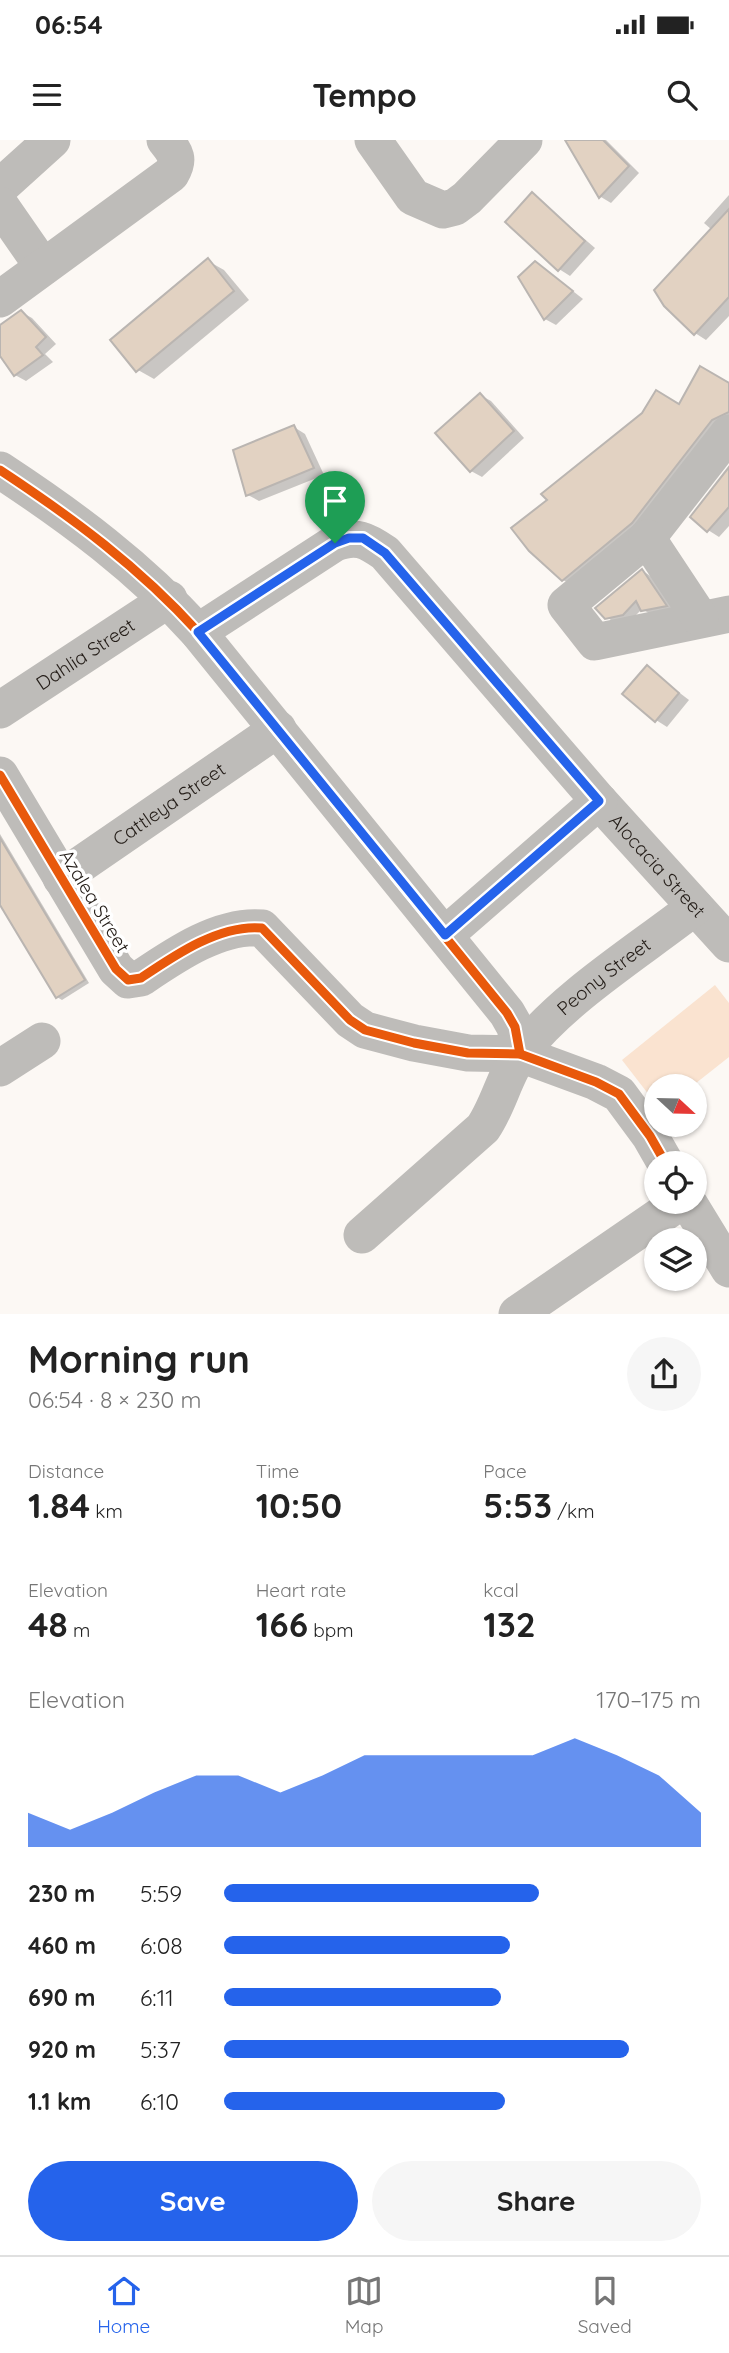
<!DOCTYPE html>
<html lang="en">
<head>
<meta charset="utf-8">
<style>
  body { margin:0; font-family:Quicksand,sans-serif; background:#f6f6f6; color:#222; height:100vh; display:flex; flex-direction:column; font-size:26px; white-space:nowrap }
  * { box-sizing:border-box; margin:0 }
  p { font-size:23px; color:#767676 }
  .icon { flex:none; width:38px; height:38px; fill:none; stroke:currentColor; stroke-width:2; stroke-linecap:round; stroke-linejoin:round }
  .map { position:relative; height:1174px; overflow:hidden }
  .side { display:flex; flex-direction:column; background:#fff; flex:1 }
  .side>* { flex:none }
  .needle { width:46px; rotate:112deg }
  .tools { position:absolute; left:644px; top:934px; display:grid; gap:14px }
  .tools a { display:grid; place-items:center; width:63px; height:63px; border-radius:50%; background:#fff; box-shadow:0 2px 5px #0004; font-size:35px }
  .pin { position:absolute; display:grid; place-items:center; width:60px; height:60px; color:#fff; margin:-72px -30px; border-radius:50% 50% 50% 0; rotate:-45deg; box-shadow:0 0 7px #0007 }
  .pin .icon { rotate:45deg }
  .round { display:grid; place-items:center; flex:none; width:74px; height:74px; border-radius:37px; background:#f6f6f6 }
  .head { display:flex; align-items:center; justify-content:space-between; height:119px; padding:0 28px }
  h1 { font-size:38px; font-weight:700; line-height:52px }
  .metrics { display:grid; grid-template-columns:repeat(3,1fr); gap:10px; height:119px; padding:7px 28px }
  .metrics div { display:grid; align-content:center }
  .metrics b { font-size:35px; font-weight:700 }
  .metrics small { font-size:19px; font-weight:400 }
  .metrics p { font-size:19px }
  .chart { height:196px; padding:14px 28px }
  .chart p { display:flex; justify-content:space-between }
  .chart svg { width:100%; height:126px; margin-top:7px; fill:#2563eb; opacity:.7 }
  .action { display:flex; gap:14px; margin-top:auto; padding:14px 28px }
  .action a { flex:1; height:80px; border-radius:42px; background:#2563eb; color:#fff; font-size:28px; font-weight:700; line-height:80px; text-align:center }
  .action a+a { background:#f6f6f6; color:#222 }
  ul { padding:0 28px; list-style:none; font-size:23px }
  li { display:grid; grid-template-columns:112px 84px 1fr; align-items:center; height:52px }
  li i { height:18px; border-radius:9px; background:#2563eb }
  .status { display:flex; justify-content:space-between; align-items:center; height:49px; padding:0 35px; background:#fff; direction:ltr }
  .status svg { height:19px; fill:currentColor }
  header { display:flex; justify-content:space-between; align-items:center; height:91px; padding:0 28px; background:#fff; font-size:32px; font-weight:700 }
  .tabs { display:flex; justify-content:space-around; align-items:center; height:98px; border-top:2px solid #e0e0e0; background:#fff; font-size:19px; color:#767676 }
  .tabs a { display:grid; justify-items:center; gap:4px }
  .tabs .active { color:#2563eb }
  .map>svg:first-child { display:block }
  .green { fill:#fae3d0 }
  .shadow { fill:#0003 }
  .building { fill:#e2d2c2; stroke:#bab5b1; stroke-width:2 }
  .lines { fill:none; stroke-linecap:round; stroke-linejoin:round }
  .street { stroke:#bebcb9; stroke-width:37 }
  .cycleway-casing { stroke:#fff; stroke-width:13 }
  .cycleway { stroke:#e8590c; stroke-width:9 }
  .route-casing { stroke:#fff; stroke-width:14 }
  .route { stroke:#2563eb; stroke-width:9 }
  .labels { text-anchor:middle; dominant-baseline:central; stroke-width:7; stroke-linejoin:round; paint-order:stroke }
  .street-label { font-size:19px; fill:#241d18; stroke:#fff }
</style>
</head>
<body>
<div class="status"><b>06:54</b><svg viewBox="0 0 49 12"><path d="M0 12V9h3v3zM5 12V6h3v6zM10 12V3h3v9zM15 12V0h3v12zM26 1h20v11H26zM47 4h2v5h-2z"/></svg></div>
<header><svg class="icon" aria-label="menu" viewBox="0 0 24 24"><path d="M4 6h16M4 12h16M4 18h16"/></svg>Tempo<svg class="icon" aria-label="search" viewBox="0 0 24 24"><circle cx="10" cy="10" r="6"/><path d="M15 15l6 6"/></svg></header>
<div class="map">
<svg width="729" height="1174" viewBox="0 0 729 1174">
  <rect width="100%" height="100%" fill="#fcf8f4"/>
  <path class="green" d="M 715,845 L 729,863 L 729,917 L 691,947 L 656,947 L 656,964 L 622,920 Z"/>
  <g class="shadow">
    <path d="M 583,0 L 606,0 L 639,33 L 611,63 L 601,57 L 572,9 Z"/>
    <path d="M 532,54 L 595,108 L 570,136 L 559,129 Z"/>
    <path d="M 729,55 L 729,176 L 706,200 L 695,193 L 712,90 L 704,83 Z"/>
    <path d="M 208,121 L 224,130 L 249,160 L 154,239 L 138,230 Z"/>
    <path d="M 546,130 L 583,159 L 556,185 L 545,179 Z"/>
    <path d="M 21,172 L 32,178 L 56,204 L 45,214 L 53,222 L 26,241 L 15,235 L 0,213 L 0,188 Z"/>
    <path d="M 729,245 L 729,281 L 642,389 L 573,445 L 563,440 L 680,266 Z"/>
    <path d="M 480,255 L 491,261 L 524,298 L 482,337 L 471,331 Z"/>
    <path d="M 294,287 L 305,294 L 324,335 L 259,361 L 248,355 Z"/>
    <path d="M 729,328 L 729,386 L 719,397 L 708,390 Z"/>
    <path d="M 643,431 L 652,437 L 674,471 L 652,475 L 642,469 L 632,479 L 616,483 L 606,477 Z"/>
    <path d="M 647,528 L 689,560 L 667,587 L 656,580 Z"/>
    <path d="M 0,694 L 89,843 L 62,860 L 57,857 L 0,763 Z"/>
  </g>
  <g class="building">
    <path d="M 565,0 L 603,0 L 629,26 L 599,58 Z"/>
    <path d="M 532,52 L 585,101 L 558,131 L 505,82 Z"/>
    <path d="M 729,69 L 729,157 L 694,195 L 664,166 L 654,150 Z"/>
    <path d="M 208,118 L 234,151 L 136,232 L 110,200 Z"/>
    <path d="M 535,121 L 573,151 L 544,180 L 518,137 Z"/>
    <path d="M 21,170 L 46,197 L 36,207 L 43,215 L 14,236 L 0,216 L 0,185 Z"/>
    <path d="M 700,226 L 729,243 L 729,272 L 712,280 L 632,383 L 562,441 L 529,411 L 511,388 L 547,360 L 541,354 L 642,273 L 656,250 L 679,264 Z"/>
    <path d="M 480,253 L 514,291 L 470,332 L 435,293 Z"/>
    <path d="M 294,285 L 314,328 L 246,356 L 233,310 Z"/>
    <path d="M 729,327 L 729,367 L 707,392 L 690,377 Z"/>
    <path d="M 642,429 L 667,466 L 641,471 L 636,461 L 623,475 L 605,479 L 595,468 Z"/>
    <path d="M 647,525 L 679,553 L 655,582 L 622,554 Z"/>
    <path d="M 0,698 L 85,840 L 56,858 L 0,765 Z"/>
  </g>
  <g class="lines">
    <g class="street">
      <path d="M 373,0 L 413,57 L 443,70 L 455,67 L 467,58 L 524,0"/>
      <path d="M 0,47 L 52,0"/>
      <path d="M 0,65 L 43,127"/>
      <path d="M 0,159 L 171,34 C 180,19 176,14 165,0"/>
      <path d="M 729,293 L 647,398 L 566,465 L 595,502 L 729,474"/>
      <path d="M 0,330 C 73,378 139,427 198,492 L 507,873 L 515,887 L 520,914"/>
      <path d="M 647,398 L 700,478"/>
      <path id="s1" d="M 198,492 L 335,403 C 357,395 366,400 385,413 L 599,661 L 729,804"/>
      <path id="s2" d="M 0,570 L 169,459"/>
      <path d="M 0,635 L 116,829 L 128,840 L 141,838 C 175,815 220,784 262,788 L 350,880 L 365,890 L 414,903 L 468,913 L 520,914 L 596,942 L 619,954 L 650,996 L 666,1024"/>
      <path id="s3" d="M 61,738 L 278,589"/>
      <path d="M 445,795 L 599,661"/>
      <path d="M 0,928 L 42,901"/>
      <path d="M 688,1062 L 729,1129"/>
      <path id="s4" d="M 362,1095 L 483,988 C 499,965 505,933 522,911 C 564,857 640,810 695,767"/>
      <path d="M 517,1174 L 680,1062"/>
    </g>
    <g class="cycleway-casing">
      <g id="cycleway">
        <path d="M 0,330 C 73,378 139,427 198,492 L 507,873 L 515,887 L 520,914"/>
        <path d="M 0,635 L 116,829 L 128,840 L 141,838 C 175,815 220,784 262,788 L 350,880 L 365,890 L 414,903 L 468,913 L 520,914 L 596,942 L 619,954 L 650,996 L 666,1024"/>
      </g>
    </g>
    <use href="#cycleway" class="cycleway"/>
  </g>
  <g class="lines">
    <g class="route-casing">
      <path id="route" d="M 349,398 L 363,398 L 385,413 L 599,661 L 445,795 L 198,492 L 335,403 Z"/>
    </g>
    <use href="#route" class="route"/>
  </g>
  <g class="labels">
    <g class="street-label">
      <text stroke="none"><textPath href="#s2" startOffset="102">Dahlia Street</textPath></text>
      <text stroke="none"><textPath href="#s3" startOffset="131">Cattleya Street</textPath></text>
      <text stroke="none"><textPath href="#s1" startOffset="632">Alocacia Street</textPath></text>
      <text transform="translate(95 761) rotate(59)">Azalea Street</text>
      <text stroke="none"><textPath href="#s4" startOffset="359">Peony Street</textPath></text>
    </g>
  </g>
</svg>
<div class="tools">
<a><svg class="needle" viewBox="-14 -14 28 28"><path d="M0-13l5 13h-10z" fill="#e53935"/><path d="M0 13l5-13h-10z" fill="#767676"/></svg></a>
<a><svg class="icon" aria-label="locate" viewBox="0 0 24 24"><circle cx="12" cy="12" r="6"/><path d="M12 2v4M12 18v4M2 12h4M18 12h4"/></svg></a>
<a><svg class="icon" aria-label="layers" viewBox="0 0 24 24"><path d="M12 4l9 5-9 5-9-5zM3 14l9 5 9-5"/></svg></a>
</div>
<div class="pin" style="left:335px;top:403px;background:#1e9e55"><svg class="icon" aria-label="arrive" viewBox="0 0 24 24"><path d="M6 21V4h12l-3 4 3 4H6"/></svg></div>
</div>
<section class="side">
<div class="head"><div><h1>Morning run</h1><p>06:54 · 8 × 230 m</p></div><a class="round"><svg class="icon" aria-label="share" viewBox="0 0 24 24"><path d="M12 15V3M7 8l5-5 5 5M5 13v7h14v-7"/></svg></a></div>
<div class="metrics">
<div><p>Distance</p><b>1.84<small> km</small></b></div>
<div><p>Time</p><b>10:50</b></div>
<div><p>Pace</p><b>5:53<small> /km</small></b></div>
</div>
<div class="metrics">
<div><p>Elevation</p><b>48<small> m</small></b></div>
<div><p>Heart rate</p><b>166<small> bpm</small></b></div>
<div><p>kcal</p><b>132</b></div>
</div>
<div class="chart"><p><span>Elevation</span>170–175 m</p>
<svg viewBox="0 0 160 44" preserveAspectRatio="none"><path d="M0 44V32L10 38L20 32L30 25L40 19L50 19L60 25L70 19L80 12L90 12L100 12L110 12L120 12L130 6L140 12L150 19L160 32V44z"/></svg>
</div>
<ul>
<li><b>230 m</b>5:59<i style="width:66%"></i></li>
<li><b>460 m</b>6:08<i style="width:60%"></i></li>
<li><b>690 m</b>6:11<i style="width:58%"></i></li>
<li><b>920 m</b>5:37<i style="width:85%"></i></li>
<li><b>1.1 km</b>6:10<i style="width:59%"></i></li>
</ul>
<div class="action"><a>Save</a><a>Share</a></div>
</section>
<nav class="tabs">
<a class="active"><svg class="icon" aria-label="home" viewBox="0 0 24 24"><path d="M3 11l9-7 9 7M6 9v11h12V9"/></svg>Home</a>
<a><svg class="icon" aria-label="map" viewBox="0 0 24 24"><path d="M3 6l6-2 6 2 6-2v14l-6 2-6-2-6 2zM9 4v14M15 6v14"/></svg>Map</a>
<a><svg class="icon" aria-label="saved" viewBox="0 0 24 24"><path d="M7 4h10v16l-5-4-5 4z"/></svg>Saved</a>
</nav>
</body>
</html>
